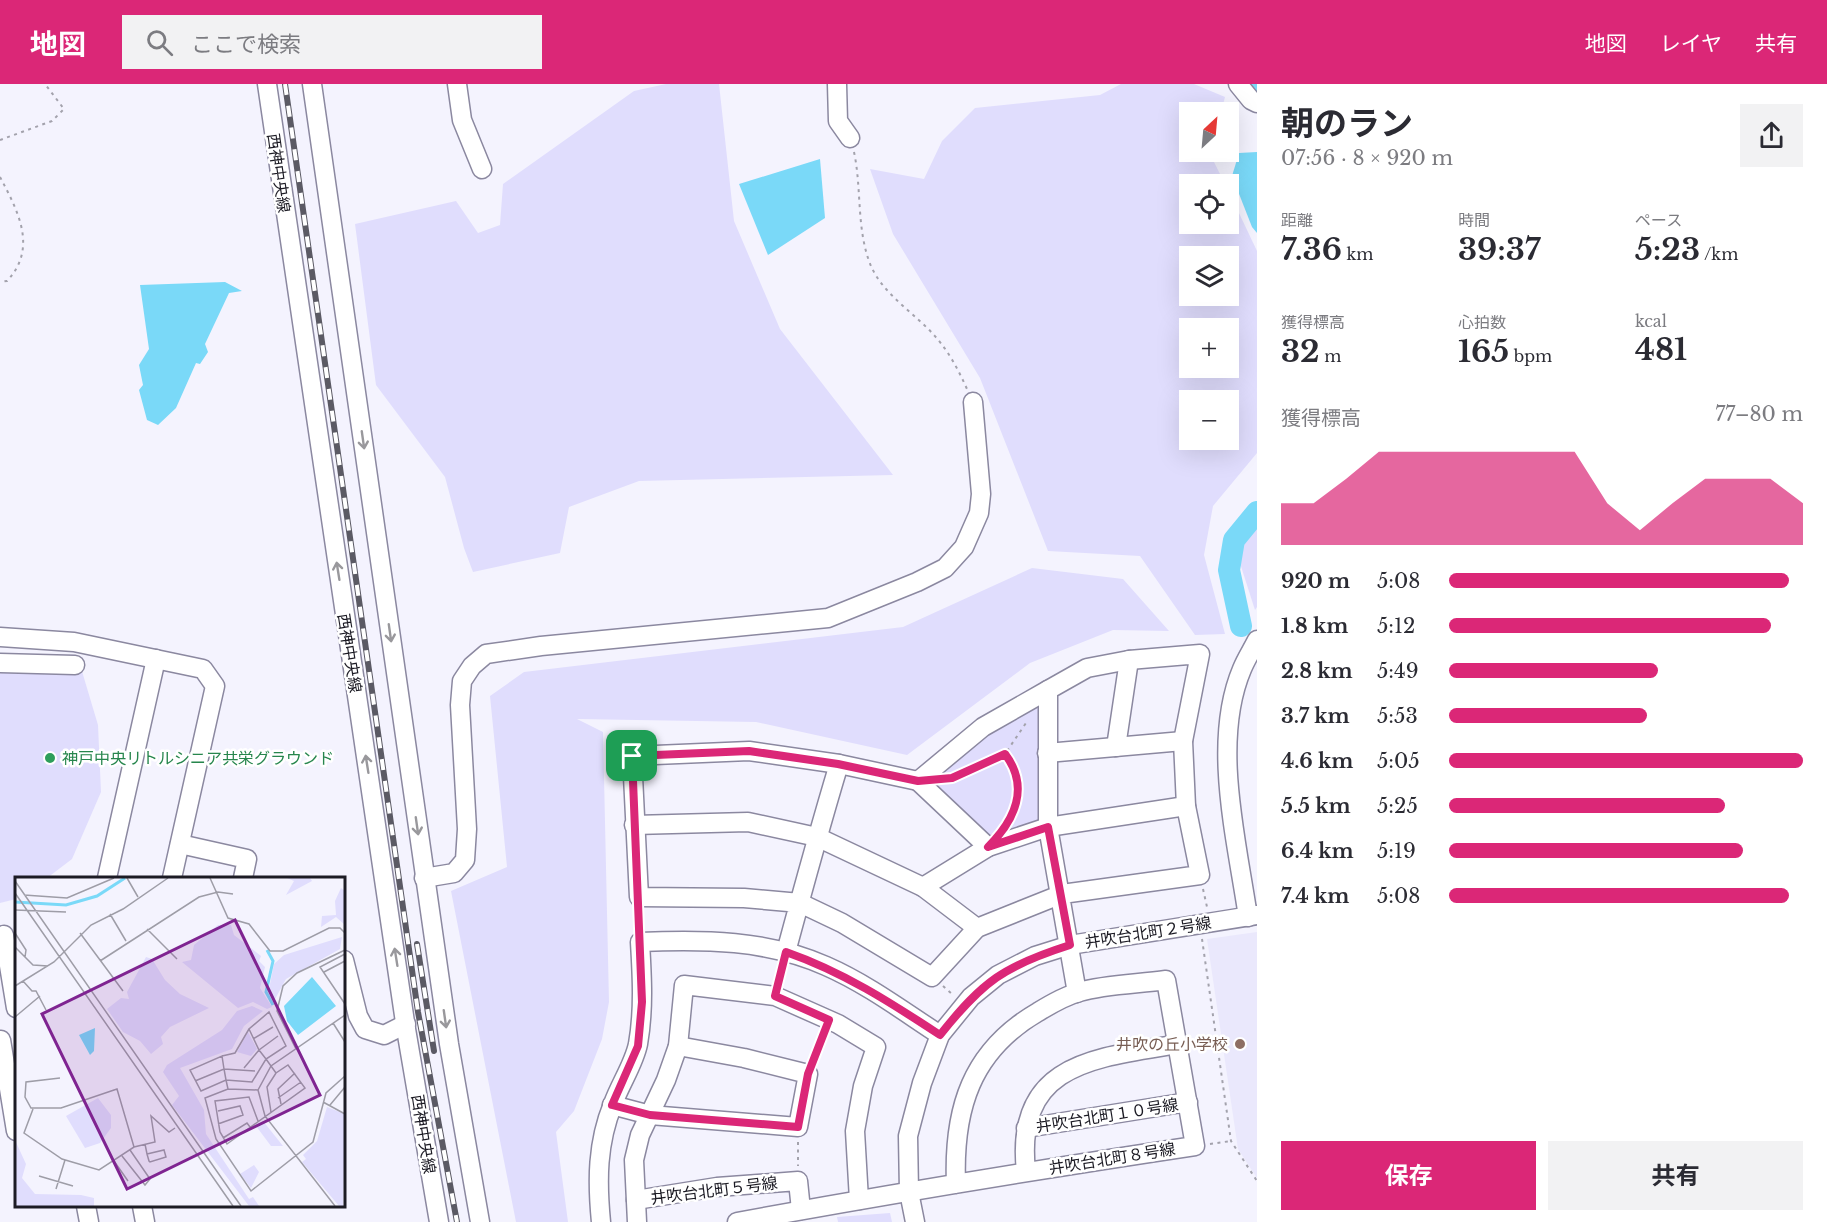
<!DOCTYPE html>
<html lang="ja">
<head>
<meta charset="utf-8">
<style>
  body { margin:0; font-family:"Libre Baskerville","Noto Sans JP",serif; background:#f2f2f3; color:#2b2b33; height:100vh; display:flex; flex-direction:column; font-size:22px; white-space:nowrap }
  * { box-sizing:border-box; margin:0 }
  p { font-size:20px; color:#7c7c81 }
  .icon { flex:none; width:33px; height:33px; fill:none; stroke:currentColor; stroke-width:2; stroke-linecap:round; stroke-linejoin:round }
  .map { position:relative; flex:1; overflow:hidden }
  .sheet { display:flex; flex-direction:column; background:#fff; width:570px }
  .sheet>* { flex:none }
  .needle { width:39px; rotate:26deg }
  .controls { position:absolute; left:1179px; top:18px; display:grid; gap:12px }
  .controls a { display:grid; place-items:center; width:60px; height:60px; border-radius:0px; background:#fff; box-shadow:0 6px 24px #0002; font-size:30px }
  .pin { position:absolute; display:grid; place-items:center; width:51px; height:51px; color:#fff; margin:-26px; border-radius:12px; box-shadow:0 3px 9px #0006 }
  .round { display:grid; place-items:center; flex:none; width:63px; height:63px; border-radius:0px; background:#f2f2f3 }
  .summary { display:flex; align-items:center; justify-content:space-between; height:102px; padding:0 24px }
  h1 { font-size:33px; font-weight:700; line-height:45px }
  .metrics { display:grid; grid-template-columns:repeat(3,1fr); gap:9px; height:102px; padding:6px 24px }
  .metrics div { display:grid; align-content:center }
  .metrics b { font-size:30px; font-weight:700 }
  .metrics small { font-size:16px; font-weight:400 }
  .metrics p { font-size:16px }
  .chart { height:168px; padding:12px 24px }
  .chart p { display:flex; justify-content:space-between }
  .chart svg { width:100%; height:108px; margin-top:6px; fill:#db2777; opacity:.7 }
  .action { display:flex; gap:12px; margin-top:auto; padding:12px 24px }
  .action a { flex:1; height:69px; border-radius:0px; background:#db2777; color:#fff; font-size:24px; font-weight:700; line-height:69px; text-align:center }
  .action a+a { background:#f2f2f3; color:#2b2b33 }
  ul { padding:0 24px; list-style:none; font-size:20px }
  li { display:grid; grid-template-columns:96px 72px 1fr; align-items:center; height:45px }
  li i { height:15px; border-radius:8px; background:#db2777 }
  header { display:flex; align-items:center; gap:36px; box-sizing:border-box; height:84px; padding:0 30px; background:#db2777; color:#fff }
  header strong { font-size:28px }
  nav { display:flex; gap:33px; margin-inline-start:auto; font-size:21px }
  .search { width:420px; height:54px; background:#f2f2f3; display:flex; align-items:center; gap:15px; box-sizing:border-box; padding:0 21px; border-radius:0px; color:#7c7c81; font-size:22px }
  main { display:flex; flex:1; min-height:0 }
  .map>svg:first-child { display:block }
  .built { fill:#eae8fc }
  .green { fill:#e0ddfd; fill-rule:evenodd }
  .water { fill:#7ad9f8 }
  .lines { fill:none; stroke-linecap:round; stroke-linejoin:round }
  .river { stroke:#7ad9f8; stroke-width:22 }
  .minor-casing { stroke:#8b88a0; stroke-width:21 }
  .path { stroke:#a3a2ac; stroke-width:2; stroke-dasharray:3 4.5; stroke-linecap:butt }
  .minor { stroke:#fff; stroke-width:18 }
  .rail-casing { stroke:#5b5a64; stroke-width:6 }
  .rail { stroke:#fff; stroke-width:4; stroke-dasharray:11; stroke-linecap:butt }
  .oneway { stroke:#99989c }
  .route-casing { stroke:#fff; stroke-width:12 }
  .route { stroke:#db2777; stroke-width:8 }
  .leisure-dot { fill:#2e9e5b; stroke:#fff; stroke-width:2 }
  .education-dot { fill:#8d6e63; stroke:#fff; stroke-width:2 }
  .labels { text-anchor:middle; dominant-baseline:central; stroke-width:5; stroke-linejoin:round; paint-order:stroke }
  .street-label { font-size:16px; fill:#1c1b24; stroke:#fff }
  .leisure-label { font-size:16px; fill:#27864d; stroke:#fff; text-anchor:start }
  .education-label { font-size:16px; fill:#785e54; stroke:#fff; text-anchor:end }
  .inset-river { fill:none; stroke:#7ad9f8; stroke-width:3 }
  .inset-road { fill:none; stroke:#9e9da7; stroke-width:1.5 }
  .view { fill:#7f2491; fill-opacity:0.15; stroke:#7f2491; stroke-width:3 }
  .inset-edge { fill:none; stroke:#1c1b24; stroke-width:3 }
</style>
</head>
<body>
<header>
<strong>地図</strong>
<div class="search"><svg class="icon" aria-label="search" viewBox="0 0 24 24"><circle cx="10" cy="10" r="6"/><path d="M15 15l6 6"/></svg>ここで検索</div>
<nav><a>地図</a><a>レイヤ</a><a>共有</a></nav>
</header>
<main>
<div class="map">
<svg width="1257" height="1138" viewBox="0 0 1257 1138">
  <rect width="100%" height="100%" fill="#f4f3fe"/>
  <path class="built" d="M 1257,848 L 1257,1094 L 1238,1065 L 1207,855 Z"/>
  <g class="green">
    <path d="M 666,0 L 719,0 L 734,137 L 780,245 L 893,391 L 639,397 L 569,423 L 560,469 L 473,488 L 464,464 L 445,393 L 376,301 L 355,140 L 456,117 L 478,149 L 500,141 L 503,100 L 634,7 Z"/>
    <path d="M 1121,0 L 1194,0 L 1225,13 L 1221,28 L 1190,28 L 1190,68 L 1212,68 L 1211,72 L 1225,100 L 1190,100 L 1190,140 L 1228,140 L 1229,108 L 1257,167 L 1257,369 L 1213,422 L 1204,471 L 1225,550 L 1195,551 L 1140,472 L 1048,467 L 980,294 L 893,150 L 870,85 L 924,95 L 942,57 L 975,24 L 1100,11 ZM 1228,172 L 1228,212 L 1190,212 L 1190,172 ZM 1228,244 L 1228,284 L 1190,284 L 1190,244 ZM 1228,316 L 1228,356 L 1190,356 L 1190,316 Z"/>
    <path d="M 1257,437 L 1257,523 L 1255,526 L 1238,473 L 1250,446 Z"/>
    <path d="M 1032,484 L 1123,495 L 1169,547 L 1113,546 L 1030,579 L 907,671 L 756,638 L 577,635 L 603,648 L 609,918 L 602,955 L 574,1027 L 556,1048 L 568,1138 L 516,1138 L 451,807 L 507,783 L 490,612 L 524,588 L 903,543 Z"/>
    <path d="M 0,583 L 81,584 L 98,641 L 101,708 L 72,775 L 47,794 L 16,794 L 16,815 L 0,819 Z"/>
    <path d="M 1038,619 L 1042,734 L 1035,742 L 990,755 L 928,697 L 984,650 Z"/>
    <path d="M 890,1129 L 892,1138 L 838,1138 L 837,1133 Z"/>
  </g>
  <g class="water">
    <path d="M 1257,68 L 1257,149 L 1252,143 L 1232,92 L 1239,69 Z"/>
    <path d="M 820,75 L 825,134 L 768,171 L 739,100 Z"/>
    <path d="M 225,198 L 242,207 L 229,209 L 205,260 L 208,268 L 200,280 L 196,279 L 176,324 L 158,341 L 147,336 L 139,306 L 143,301 L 139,281 L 149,265 L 140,201 Z"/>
  </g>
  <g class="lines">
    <g class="river">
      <path d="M 1256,0 L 1257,1"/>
      <path d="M 1241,542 L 1229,486 L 1234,456 L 1257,428"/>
    </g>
    <g class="minor-casing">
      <g id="minor">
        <path d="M 267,0 L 406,945 L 439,1138"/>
        <path d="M 312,0 L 449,960 L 480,1138"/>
        <path d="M 457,0 L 462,36 L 482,85"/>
        <path d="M 837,0 L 838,37 L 850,54"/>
        <path d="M 1238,0 L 1251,16 L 1257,19"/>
        <path d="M 0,553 L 74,558 L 203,585 L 215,602 L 172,794"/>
        <path d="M 0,579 L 75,581"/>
        <path d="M 1116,663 L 1129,576"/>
        <path d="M 1047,669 L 1183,657"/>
        <path d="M 839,680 L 918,697 L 983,643 L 1048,606"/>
        <path d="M 918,697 L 988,763"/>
        <path d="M 634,741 L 748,738 L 817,753 L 923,803 L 977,844"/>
        <path d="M 180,760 L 247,775 L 243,794"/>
        <path d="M 107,794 L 156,575"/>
        <path d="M 424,794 L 454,789 L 465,776 L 467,745 L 460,621 L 462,597 L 472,582 L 486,570 L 541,562 L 828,534 L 917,498 L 945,484 L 964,463 L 979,429 L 981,410 L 973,318"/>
        <path d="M 923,803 L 988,763 L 1048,743 L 1186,722"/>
        <path d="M 1248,833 C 1237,757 1211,658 1242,585 C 1246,575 1252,566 1257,556"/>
        <path d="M 4,851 L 16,924"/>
        <path d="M 786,868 C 803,805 820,743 839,680 L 749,667 L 632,672 L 639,813 L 744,814 L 800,819 L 842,839 L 932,893 L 977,844 L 1062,810 L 1200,791 L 1186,722 L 1183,657 L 1200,570 L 1129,576 L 1087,584 L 1048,606 L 1048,743 L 1077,909"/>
        <path d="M 344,876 L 358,932 L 365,945 L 384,951 L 406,940"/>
        <path d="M 1,956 L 16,1047"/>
        <path d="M 612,1021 L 650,1031 L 798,1043 L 808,990 L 744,974 L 678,962"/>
        <path d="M 1026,1044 L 1188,1018"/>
        <path d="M 1026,1087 C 1014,978 1096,974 1178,960"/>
        <path d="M 636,1116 L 717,1103 L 798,1097 L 801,1126"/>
        <path d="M 86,1122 L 89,1138"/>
        <path d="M 142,1122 L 145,1138"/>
        <path d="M 601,1138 C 597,1097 597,1059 613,1020 C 620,1000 634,980 638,960 C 644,926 642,892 640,858 C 703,855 768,856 826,882 C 867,900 903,927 940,951"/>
        <path d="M 637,1138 L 634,1076 L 640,1051 L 666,996 L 678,962 L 684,901 L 775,912 L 838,940 L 876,963 L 863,1002 L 855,1047 L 859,1116"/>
        <path d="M 737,1138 C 889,1110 1042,1085 1195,1062 L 1166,896 C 1138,900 1106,900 1079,908 C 1065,912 1051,920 1038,928 C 971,967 953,1025 956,1100"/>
        <path d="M 915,1138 L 909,1108 L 908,1052 L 922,999 L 940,951 L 971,913 L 998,891 L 1035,872 L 1070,861 L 1257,831"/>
      </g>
    </g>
    <g class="path">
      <path d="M 0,56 L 52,37 L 64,25 L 45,0"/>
      <path d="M 854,68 C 862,105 856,146 871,182 C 883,210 914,229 933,250 C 948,266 958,285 967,305"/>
      <path d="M 0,93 C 18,127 38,164 7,197 L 0,198"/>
      <path d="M 1005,670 C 1024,695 1020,715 1006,741"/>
      <path d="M 946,694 L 1005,670 L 1028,636"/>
      <path d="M 1203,805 L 1207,823"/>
      <path d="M 639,828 L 640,843"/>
      <path d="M 1202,855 L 1231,1057 L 1257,1097"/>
      <path d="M 778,898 L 782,883"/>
      <path d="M 943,902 L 952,910"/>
      <path d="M 813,976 L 823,950"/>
      <path d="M 798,1058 L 798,1082"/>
      <path d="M 1210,1060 L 1231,1057"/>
    </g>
    <use href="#minor" class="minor"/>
    <g class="rail-casing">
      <g id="rail">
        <path d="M 285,0 L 418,928 L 457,1138"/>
        <path d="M 417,860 L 434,967"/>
      </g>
    </g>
    <use href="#rail" class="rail"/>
  </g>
  <defs><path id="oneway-shaft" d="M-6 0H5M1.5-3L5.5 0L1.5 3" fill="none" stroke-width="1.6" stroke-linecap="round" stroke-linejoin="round" transform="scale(1.5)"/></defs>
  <g class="oneway">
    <use href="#oneway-shaft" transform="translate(363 356) rotate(82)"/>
    <use href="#oneway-shaft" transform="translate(338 487) rotate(-99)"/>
    <use href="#oneway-shaft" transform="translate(390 549) rotate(82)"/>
    <use href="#oneway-shaft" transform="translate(367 680) rotate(-99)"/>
    <use href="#oneway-shaft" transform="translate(417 742) rotate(82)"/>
    <use href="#oneway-shaft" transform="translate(396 873) rotate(-99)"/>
    <use href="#oneway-shaft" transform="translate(445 935) rotate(82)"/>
  </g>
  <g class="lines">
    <g class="route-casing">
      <path id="route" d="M 749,667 L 838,680 L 918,697 L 952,694 L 1005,670 C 1030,703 1015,736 988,763 L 1048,743 L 1070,861 C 1004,882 983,897 940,951 C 890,918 843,888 786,868 L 775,912 L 829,936 L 808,990 L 798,1043 L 650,1031 L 612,1021 L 638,962 L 642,918 L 632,672 Z"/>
    </g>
    <use href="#route" class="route"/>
  </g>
  <circle class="leisure-dot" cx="50" cy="674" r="6"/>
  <circle class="education-dot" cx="1240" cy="960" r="6"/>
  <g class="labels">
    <g class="street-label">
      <text transform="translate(279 89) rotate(82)">西神中央線</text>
      <text transform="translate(350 569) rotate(81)">西神中央線</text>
      <text transform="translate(1148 848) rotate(-9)">井吹台北町２号線</text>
      <text transform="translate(1107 1031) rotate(-9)">井吹台北町１０号線</text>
      <text transform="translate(424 1050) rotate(81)">西神中央線</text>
      <text transform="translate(1112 1074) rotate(-9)">井吹台北町８号線</text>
      <text transform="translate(714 1106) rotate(-7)">井吹台北町５号線</text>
    </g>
    <g class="leisure-label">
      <text x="62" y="674">神戸中央リトルシニア共栄グラウンド</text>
    </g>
    <g class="education-label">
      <text x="1228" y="960">井吹の丘小学校</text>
    </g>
  </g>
  <g transform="translate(15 793)">
    <rect width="330" height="330" fill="#f4f3fe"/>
    <path d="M 272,1 L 295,1 L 297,4 L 271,18 L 279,4 ZM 326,11 L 330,14 L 330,48 L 321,40 L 306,50 L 307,39 L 321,38 L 320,24 ZM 203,48 L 216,48 L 219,58 L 246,79 L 244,84 L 250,90 L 245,111 L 257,130 L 252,132 L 238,125 L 223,131 L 167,85 L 176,83 L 179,68 ZM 327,60 L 325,72 L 271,102 L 259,124 L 253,117 L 259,87 L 269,78 ZM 131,80 L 137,82 L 150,103 L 165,117 L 194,131 L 155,150 L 146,160 L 148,167 L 136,177 L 125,164 L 108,155 L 92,132 L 106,121 L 114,122 L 112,115 ZM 237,129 L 248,134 L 229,149 L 217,172 L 165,191 L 189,233 L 191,257 L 234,322 L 238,320 L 244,329 L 234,329 L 157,228 L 164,219 L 148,195 L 152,188 L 207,153 L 222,134 ZM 233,155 L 242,172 L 236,179 L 222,175 ZM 83,221 L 96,238 L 96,251 L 85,266 L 70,271 L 51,239 ZM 312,230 L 330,237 L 328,329 L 324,329 L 287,285 L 291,282 L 288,278 L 302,264 ZM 248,244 L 268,269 L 256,269 L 241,249 ZM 0,263 L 11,287 L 7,301 L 20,317 L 66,318 L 79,321 L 79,329 L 0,329 ZM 239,288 L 244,295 L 236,311 L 225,297 Z" fill="#e0ddfd"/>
    <path d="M 297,100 L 321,129 L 283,158 L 272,144 L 269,129 ZM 80,151 L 79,174 L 75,178 L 64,158 Z" fill="#7ad9f8"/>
    <path class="inset-river" d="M 0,25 L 51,28 L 82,19 L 110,1M 252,73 L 258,84 L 251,115 L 258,128"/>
    <path class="inset-road" d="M 112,1 L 123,20M 195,1 L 213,41 L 234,47 L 255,74 L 268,74 L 314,51 L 325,51 L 330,56M 0,4 L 226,329M 0,16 L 218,329M 9,18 L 52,21 L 99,1M 0,33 L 51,35M 95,37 L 111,64M 132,52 L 162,82M 0,56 L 11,73 L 10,80M 65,56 L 108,114M 0,70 L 18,88 L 33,89M 330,77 L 305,90 L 330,127M 85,84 L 184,20 L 203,15 L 218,17M 309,95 L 330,84M 8,104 L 17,114 L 21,114 L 31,133M 0,109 L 39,85 L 76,48 L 108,32 L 153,1M 0,140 L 25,119M 318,146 L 330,165M 238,162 L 258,150M 281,172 L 262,134 L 268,109 L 282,96 L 330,73M 207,179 L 220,176 L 234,152M 229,191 L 244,173 L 263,159M 45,201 L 11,205 L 10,220 L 16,231 L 46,231 L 102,212 L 119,270M 180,204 L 209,192 L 240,194M 213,212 L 211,203 L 209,192 L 207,179 L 175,193 L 186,214 L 211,203 L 237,205 L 251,182 L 271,169 L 254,135 L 234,152 L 244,173 L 251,182 L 261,196M 243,213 L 213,212 L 190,221 L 201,262 L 236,314 L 298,265 L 311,216 L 330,199M 263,221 L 286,205M 308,225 L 330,237M 266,227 L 263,212 L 280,196M 315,228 L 330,210M 18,232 L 9,256 L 47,282 L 84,293 L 119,270 L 140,265 L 136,239 L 154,255 L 160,251M 243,244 L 234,220 L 200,224 L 205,255 L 212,267 L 290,211 L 273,188 L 261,196 L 252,210 L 256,235M 203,247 L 228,238 L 225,229 L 203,234M 208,261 L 232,246 L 235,250M 130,267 L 132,277 L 134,284 L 135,285 L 151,280 L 149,273 L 132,277M 107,279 L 130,308 L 135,302 L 115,273M 99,284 L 113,304M 24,299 L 58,309M 41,312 L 50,283M 320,329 L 250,239 L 243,213 L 256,189 L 330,138"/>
    <path class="view" d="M 220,43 L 305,218 L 112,312 L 27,137 Z"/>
    <rect width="330" height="330" class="inset-edge"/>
  </g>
</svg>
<div class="controls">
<a><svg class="needle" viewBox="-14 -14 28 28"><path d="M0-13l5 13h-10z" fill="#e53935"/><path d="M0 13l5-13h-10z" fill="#7c7c81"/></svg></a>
<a><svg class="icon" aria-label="locate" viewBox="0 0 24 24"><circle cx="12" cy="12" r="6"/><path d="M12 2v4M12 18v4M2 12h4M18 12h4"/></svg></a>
<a><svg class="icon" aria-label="layers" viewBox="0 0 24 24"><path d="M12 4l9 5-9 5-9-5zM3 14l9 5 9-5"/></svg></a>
<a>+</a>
<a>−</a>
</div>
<div class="pin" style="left:632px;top:672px;background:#1e9e55"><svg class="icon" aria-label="arrive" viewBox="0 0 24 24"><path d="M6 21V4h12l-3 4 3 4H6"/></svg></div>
</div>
<section class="sheet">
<div class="summary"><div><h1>朝のラン</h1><p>07:56 · 8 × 920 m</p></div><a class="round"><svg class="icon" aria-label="share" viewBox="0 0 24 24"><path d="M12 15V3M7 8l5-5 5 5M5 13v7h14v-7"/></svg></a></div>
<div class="metrics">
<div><p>距離</p><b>7.36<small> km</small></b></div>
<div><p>時間</p><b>39:37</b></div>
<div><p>ペース</p><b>5:23<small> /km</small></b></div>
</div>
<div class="metrics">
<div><p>獲得標高</p><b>32<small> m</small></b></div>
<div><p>心拍数</p><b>165<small> bpm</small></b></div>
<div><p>kcal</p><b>481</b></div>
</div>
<div class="chart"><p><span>獲得標高</span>77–80 m</p>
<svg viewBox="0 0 160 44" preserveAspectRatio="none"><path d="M0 44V27L10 27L20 17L30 6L40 6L50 6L60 6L70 6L80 6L90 6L100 27L110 38L120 27L130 17L140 17L150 17L160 27V44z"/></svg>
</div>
<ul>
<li><b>920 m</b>5:08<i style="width:96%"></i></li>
<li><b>1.8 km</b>5:12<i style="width:91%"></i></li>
<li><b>2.8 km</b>5:49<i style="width:59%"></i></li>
<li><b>3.7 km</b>5:53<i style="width:56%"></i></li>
<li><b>4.6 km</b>5:05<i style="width:100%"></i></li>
<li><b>5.5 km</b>5:25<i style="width:78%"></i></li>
<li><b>6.4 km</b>5:19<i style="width:83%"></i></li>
<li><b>7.4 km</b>5:08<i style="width:96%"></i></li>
</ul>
<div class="action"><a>保存</a><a>共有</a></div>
</section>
</main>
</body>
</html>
